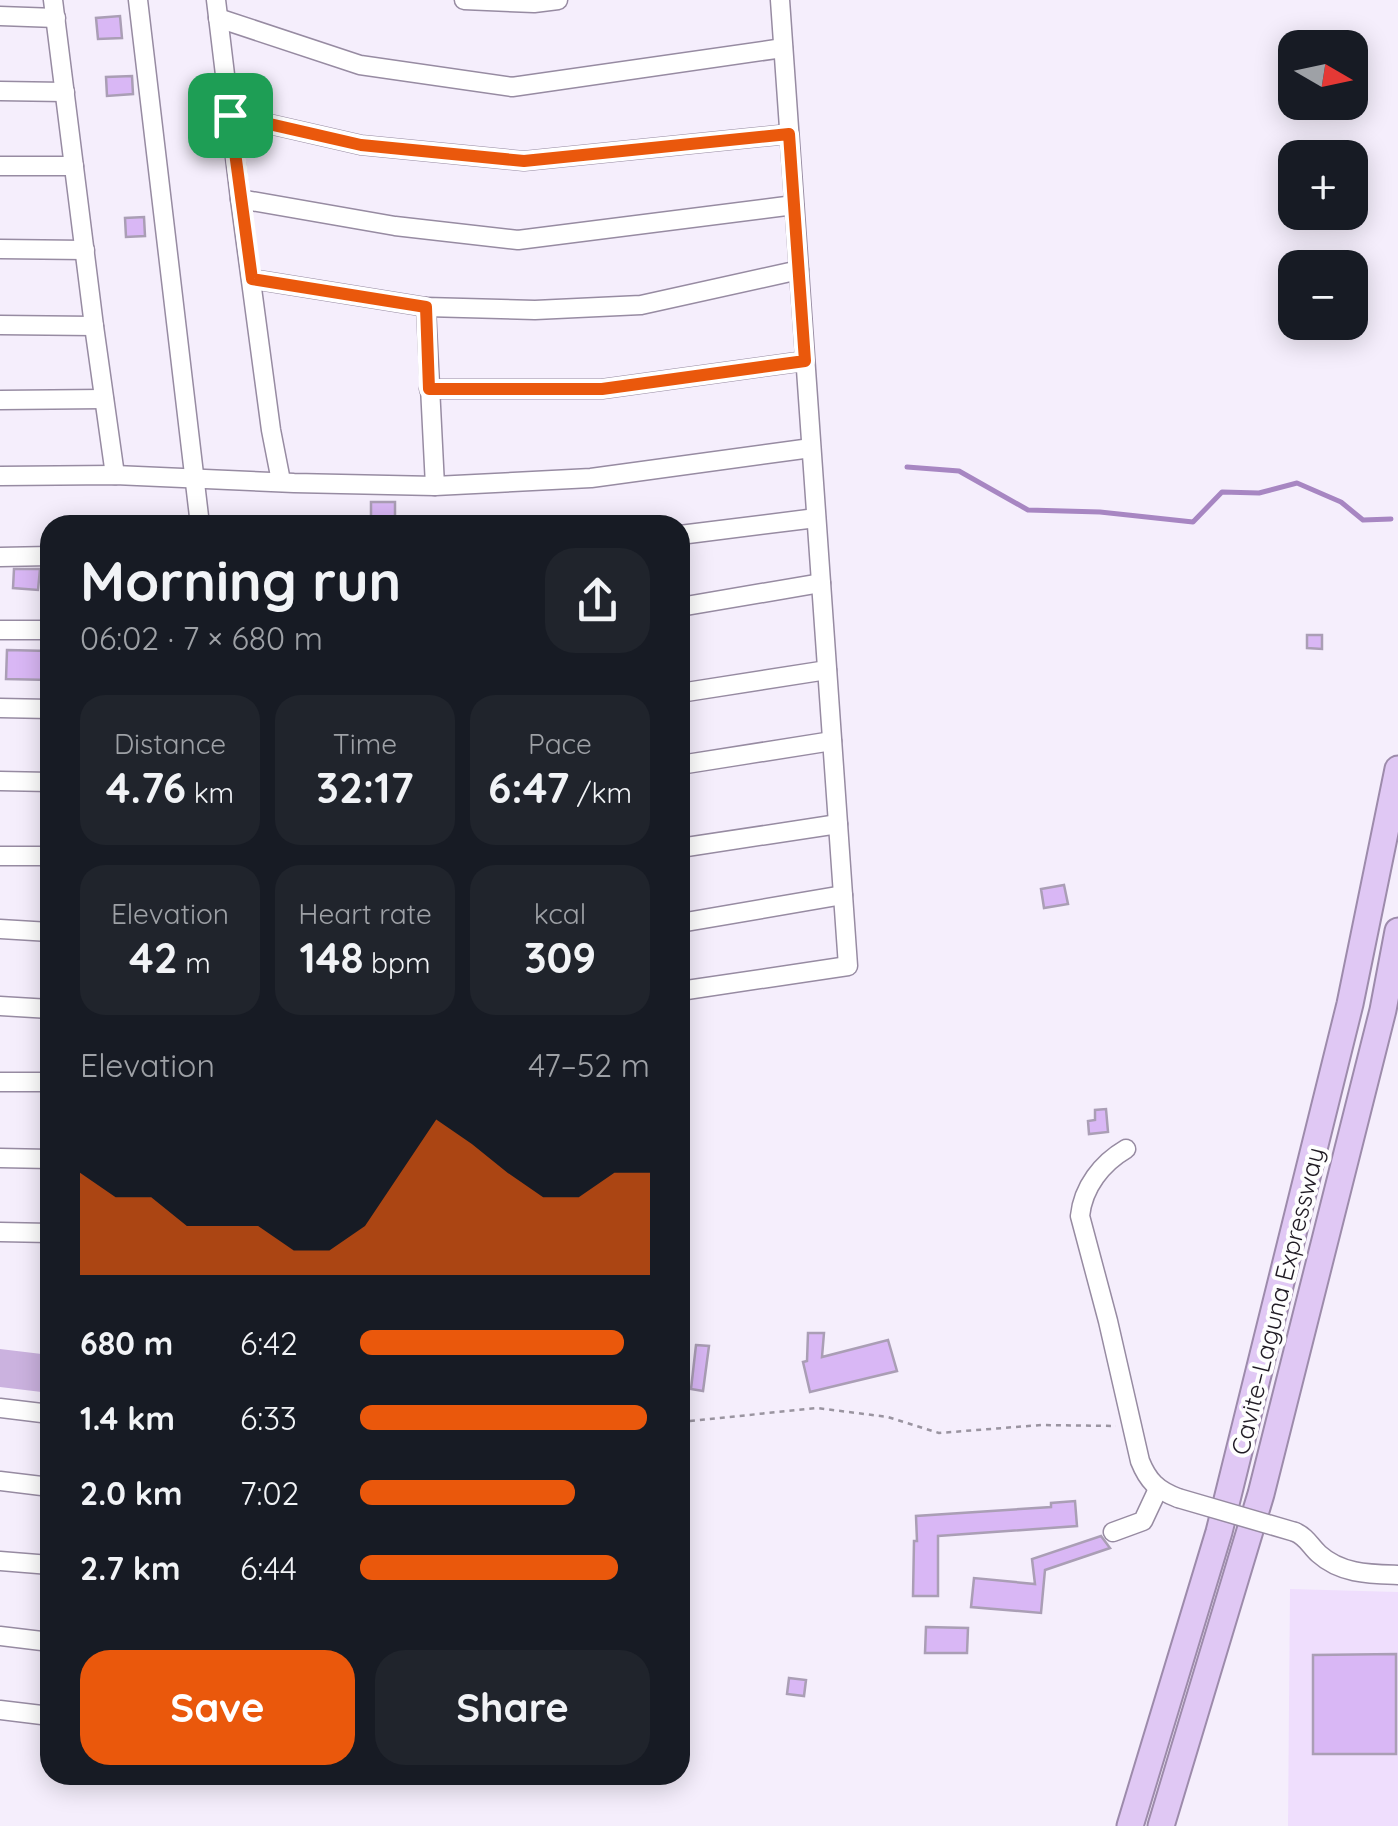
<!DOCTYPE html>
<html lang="en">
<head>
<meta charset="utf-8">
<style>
  body { margin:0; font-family:Quicksand,sans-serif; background:#20242c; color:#f1f3f6; height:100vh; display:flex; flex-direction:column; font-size:38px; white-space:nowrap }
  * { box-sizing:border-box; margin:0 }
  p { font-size:32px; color:#9ea1a6 }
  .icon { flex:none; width:55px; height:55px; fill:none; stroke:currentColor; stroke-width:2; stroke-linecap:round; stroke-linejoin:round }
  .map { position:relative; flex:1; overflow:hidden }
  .sheet { position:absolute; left:40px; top:515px; width:650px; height:1270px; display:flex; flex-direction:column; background:#171b24; border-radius:30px; box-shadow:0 5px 25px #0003 }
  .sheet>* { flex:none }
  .needle { width:65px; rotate:99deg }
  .fabs { position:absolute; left:1278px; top:30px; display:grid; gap:20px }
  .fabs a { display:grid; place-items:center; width:90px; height:90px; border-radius:20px; background:#171b24; box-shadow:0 5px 25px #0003; font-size:50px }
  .pin { position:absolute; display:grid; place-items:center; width:85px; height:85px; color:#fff; margin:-42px; border-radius:20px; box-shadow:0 5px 15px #0006 }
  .round { display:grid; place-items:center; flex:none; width:105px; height:105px; border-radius:30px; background:#20242c }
  .summary { display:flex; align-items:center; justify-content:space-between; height:170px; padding:0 40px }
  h1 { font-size:55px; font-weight:800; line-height:75px }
  .figures { display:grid; grid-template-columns:repeat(3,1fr); gap:15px; height:170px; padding:10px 40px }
  .figures div { display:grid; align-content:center; border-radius:25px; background:#20242c; text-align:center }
  .figures b { font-size:42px; font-weight:800 }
  .figures small { font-size:28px; font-weight:400 }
  .figures p { font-size:28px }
  .chart { height:280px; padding:20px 40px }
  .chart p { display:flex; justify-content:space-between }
  .chart svg { width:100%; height:180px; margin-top:10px; fill:#ea580c; opacity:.7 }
  .primary-button { display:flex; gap:20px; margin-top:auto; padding:20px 40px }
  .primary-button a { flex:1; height:115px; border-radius:30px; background:#ea580c; color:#fff; font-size:40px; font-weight:800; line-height:115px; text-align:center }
  .primary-button a+a { background:#20242c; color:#f1f3f6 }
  ul { padding:0 40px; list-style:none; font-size:32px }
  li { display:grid; grid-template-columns:160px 120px 1fr; align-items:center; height:75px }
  li i { height:25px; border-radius:12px; background:#ea580c }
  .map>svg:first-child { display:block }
  .built { fill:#efdefd }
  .green { fill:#cbb2df }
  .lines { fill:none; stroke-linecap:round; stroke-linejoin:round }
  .stream { stroke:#a786c2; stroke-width:5 }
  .building { fill:#d9b7f5; stroke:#aa9eb5; stroke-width:2.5 }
  .minor-casing { stroke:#978ba2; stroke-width:21 }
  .highway-casing { stroke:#9d8bab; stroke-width:29 }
  .path { stroke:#9a94a0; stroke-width:2.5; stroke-dasharray:5 5; stroke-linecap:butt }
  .minor { stroke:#fff; stroke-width:18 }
  .highway { stroke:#e0c8f4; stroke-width:25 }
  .minor-bridge-casing { stroke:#978ba2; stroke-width:21; stroke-linecap:butt }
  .minor-bridge { stroke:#fff; stroke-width:18 }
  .route-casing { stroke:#fff; stroke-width:20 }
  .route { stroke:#ea580c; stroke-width:12 }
  .labels { text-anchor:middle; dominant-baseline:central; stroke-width:8; stroke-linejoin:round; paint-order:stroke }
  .street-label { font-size:25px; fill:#201b24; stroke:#fefefe }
</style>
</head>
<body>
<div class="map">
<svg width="1398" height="1826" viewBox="0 0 1398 1826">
  <rect width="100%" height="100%" fill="#f5eefc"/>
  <path class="built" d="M 1290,1589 L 1398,1592 L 1398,1826 L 1288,1826 Z"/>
  <path class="green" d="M 0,1349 L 50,1355 L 50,1393 L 0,1387 Z"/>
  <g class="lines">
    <path class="stream" d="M 907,467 L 959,471 L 1028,510 L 1100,512 L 1193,522 L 1222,492 L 1259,493 L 1297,483 L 1341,502 L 1363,520 L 1391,519"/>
  </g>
  <g class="building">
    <path d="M 120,16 L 122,38 L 98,39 L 96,18 Z"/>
    <path d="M 132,76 L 133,94 L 107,96 L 106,77 Z"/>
    <path d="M 144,217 L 145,236 L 126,237 L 125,218 Z"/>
    <rect x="371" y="502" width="24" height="23"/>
    <path d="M 14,569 L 40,569 L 38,590 L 13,588 Z"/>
    <path d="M 1307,635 L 1322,635 L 1322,649 L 1307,648 Z"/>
    <path d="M 7,650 L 50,651 L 50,680 L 6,679 Z"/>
    <path d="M 1064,885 L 1068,904 L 1044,908 L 1041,889 Z"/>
    <path d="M 1106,1109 L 1108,1132 L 1089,1134 L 1088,1121 L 1095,1120 L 1095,1110 Z"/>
    <path d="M 808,1333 L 824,1333 L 822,1357 L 888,1340 L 897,1371 L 810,1392 L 803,1362 L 807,1361 Z"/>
    <path d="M 696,1345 L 709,1346 L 703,1391 L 691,1389 Z"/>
    <path d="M 1075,1501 L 1077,1526 L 938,1536 L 938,1596 L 913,1596 L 914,1541 L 917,1541 L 916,1516 L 1051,1507 L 1051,1503 Z"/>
    <path d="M 1101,1536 L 1110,1548 L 1045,1570 L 1041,1613 L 971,1607 L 974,1578 L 1035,1584 L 1032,1559 Z"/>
    <path d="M 926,1627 L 968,1628 L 967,1653 L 925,1653 Z"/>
    <path d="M 1396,1654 L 1396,1754 L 1313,1754 L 1313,1655 Z"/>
    <path d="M 789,1678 L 806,1680 L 804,1696 L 787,1694 Z"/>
  </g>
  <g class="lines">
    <g class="minor-casing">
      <g id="minor">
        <path d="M 53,0 L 94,326 L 115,475"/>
        <path d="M 138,0 L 200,525"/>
        <path d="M 216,0 L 240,199 L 271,430 L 281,481"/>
        <path d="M 464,0 L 534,3 L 558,0"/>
        <path d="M 0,16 L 56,18"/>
        <path d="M 218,18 L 360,65 L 512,87 L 783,48"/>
        <path d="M 0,91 L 65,92"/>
        <path d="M 230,115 L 361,145 L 524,161 L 789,134"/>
        <path d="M 0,166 L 74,166"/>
        <path d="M 240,199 L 395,226 L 518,240 L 794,205"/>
        <path d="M 0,249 L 85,250"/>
        <path d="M 252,279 L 426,307 L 535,310 L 641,305 L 799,270"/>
        <path d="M 426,307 L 435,486"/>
        <path d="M 0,325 L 94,326"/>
        <path d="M 429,389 L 602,389 L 805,361"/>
        <path d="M 0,400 L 104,399"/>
        <path d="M 0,476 L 115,475 L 294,483 L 435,486 L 591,478 L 811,448"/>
        <path d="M 680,535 L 816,518"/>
        <path d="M 0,557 L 50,556"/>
        <path d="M 680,607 L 821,583"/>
        <path d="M 0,630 L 50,630"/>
        <path d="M 680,693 L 827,670"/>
        <path d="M 0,708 L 50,709"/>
        <path d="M 680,765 L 832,741"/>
        <path d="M 0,781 L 50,782"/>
        <path d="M 680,848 L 838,824"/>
        <path d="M 0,856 L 50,856"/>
        <path d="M 680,923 L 843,895"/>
        <path d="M 0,929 L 50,932"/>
        <path d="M 680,991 L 848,966 L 780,0"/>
        <path d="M 0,1006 L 50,1009"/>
        <path d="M 0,1082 L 50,1082"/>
        <path d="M 1126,1149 C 1102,1163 1083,1187 1080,1216 L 1108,1321 L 1140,1461 C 1148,1481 1157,1490 1178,1498"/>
        <path d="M 0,1158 L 50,1159"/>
        <path d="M 0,1232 L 50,1233"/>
        <path d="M 0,1408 L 50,1414"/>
        <path d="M 0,1481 L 50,1487"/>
        <path d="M 1113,1532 L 1143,1521 L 1158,1489"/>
        <path d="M 1295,1532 C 1307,1537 1310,1546 1319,1554 C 1341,1574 1370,1574 1398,1575"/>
        <path d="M 0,1561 L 50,1565"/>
        <path d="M 0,1636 L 50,1642"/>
        <path d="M 0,1710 L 50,1716"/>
      </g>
    </g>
    <g class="highway-casing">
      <g id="highway">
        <path d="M 1130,1826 L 1219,1532 L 1350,1004 L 1398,769"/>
        <path d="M 1161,1826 L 1261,1494 L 1383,1010 L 1398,931"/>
      </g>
    </g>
    <path class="path" d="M 680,1422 L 817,1408 L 888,1417 L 939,1433 L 1041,1425 L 1116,1426"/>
    <use href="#minor" class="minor"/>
    <use href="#highway" class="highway"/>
    <g class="minor-bridge-casing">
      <path id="minor-bridge" d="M 1178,1498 L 1295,1532"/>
    </g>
    <use href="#minor-bridge" class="minor-bridge"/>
  </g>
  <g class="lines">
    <g class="route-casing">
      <path id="route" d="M 230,115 L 361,145 L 524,161 L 789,134 L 805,361 L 602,389 L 429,389 L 426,307 L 252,279 Z"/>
    </g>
    <use href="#route" class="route"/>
  </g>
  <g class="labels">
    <g class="street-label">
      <text transform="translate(1277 1301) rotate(-76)">Cavite–Laguna Expressway</text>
    </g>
  </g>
</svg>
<div class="fabs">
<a><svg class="needle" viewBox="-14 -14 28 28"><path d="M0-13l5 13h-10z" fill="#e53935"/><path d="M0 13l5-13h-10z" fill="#9ea1a6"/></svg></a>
<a>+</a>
<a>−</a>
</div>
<div class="pin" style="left:230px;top:115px;background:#1e9e55"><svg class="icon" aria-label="arrive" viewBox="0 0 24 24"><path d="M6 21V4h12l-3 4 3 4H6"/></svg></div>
<section class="sheet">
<div class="summary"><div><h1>Morning run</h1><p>06:02 · 7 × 680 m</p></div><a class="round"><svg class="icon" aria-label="share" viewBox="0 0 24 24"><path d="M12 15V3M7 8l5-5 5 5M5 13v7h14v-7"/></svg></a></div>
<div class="figures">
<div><p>Distance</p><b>4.76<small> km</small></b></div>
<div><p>Time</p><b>32:17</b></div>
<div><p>Pace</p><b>6:47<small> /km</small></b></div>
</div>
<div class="figures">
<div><p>Elevation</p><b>42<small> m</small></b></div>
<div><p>Heart rate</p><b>148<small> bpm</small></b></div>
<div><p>kcal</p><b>309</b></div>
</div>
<div class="chart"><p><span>Elevation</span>47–52 m</p>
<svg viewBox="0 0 160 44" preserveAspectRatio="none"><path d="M0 44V19L10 25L20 25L30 32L40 32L50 32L60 38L70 38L80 32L90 19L100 6L110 12L120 19L130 25L140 25L150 19L160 19V44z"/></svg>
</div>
<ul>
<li><b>680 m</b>6:42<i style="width:91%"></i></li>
<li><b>1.4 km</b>6:33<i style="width:99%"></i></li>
<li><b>2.0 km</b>7:02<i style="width:74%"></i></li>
<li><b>2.7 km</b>6:44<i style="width:89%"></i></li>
</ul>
<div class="primary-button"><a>Save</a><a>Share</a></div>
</section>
</div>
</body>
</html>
